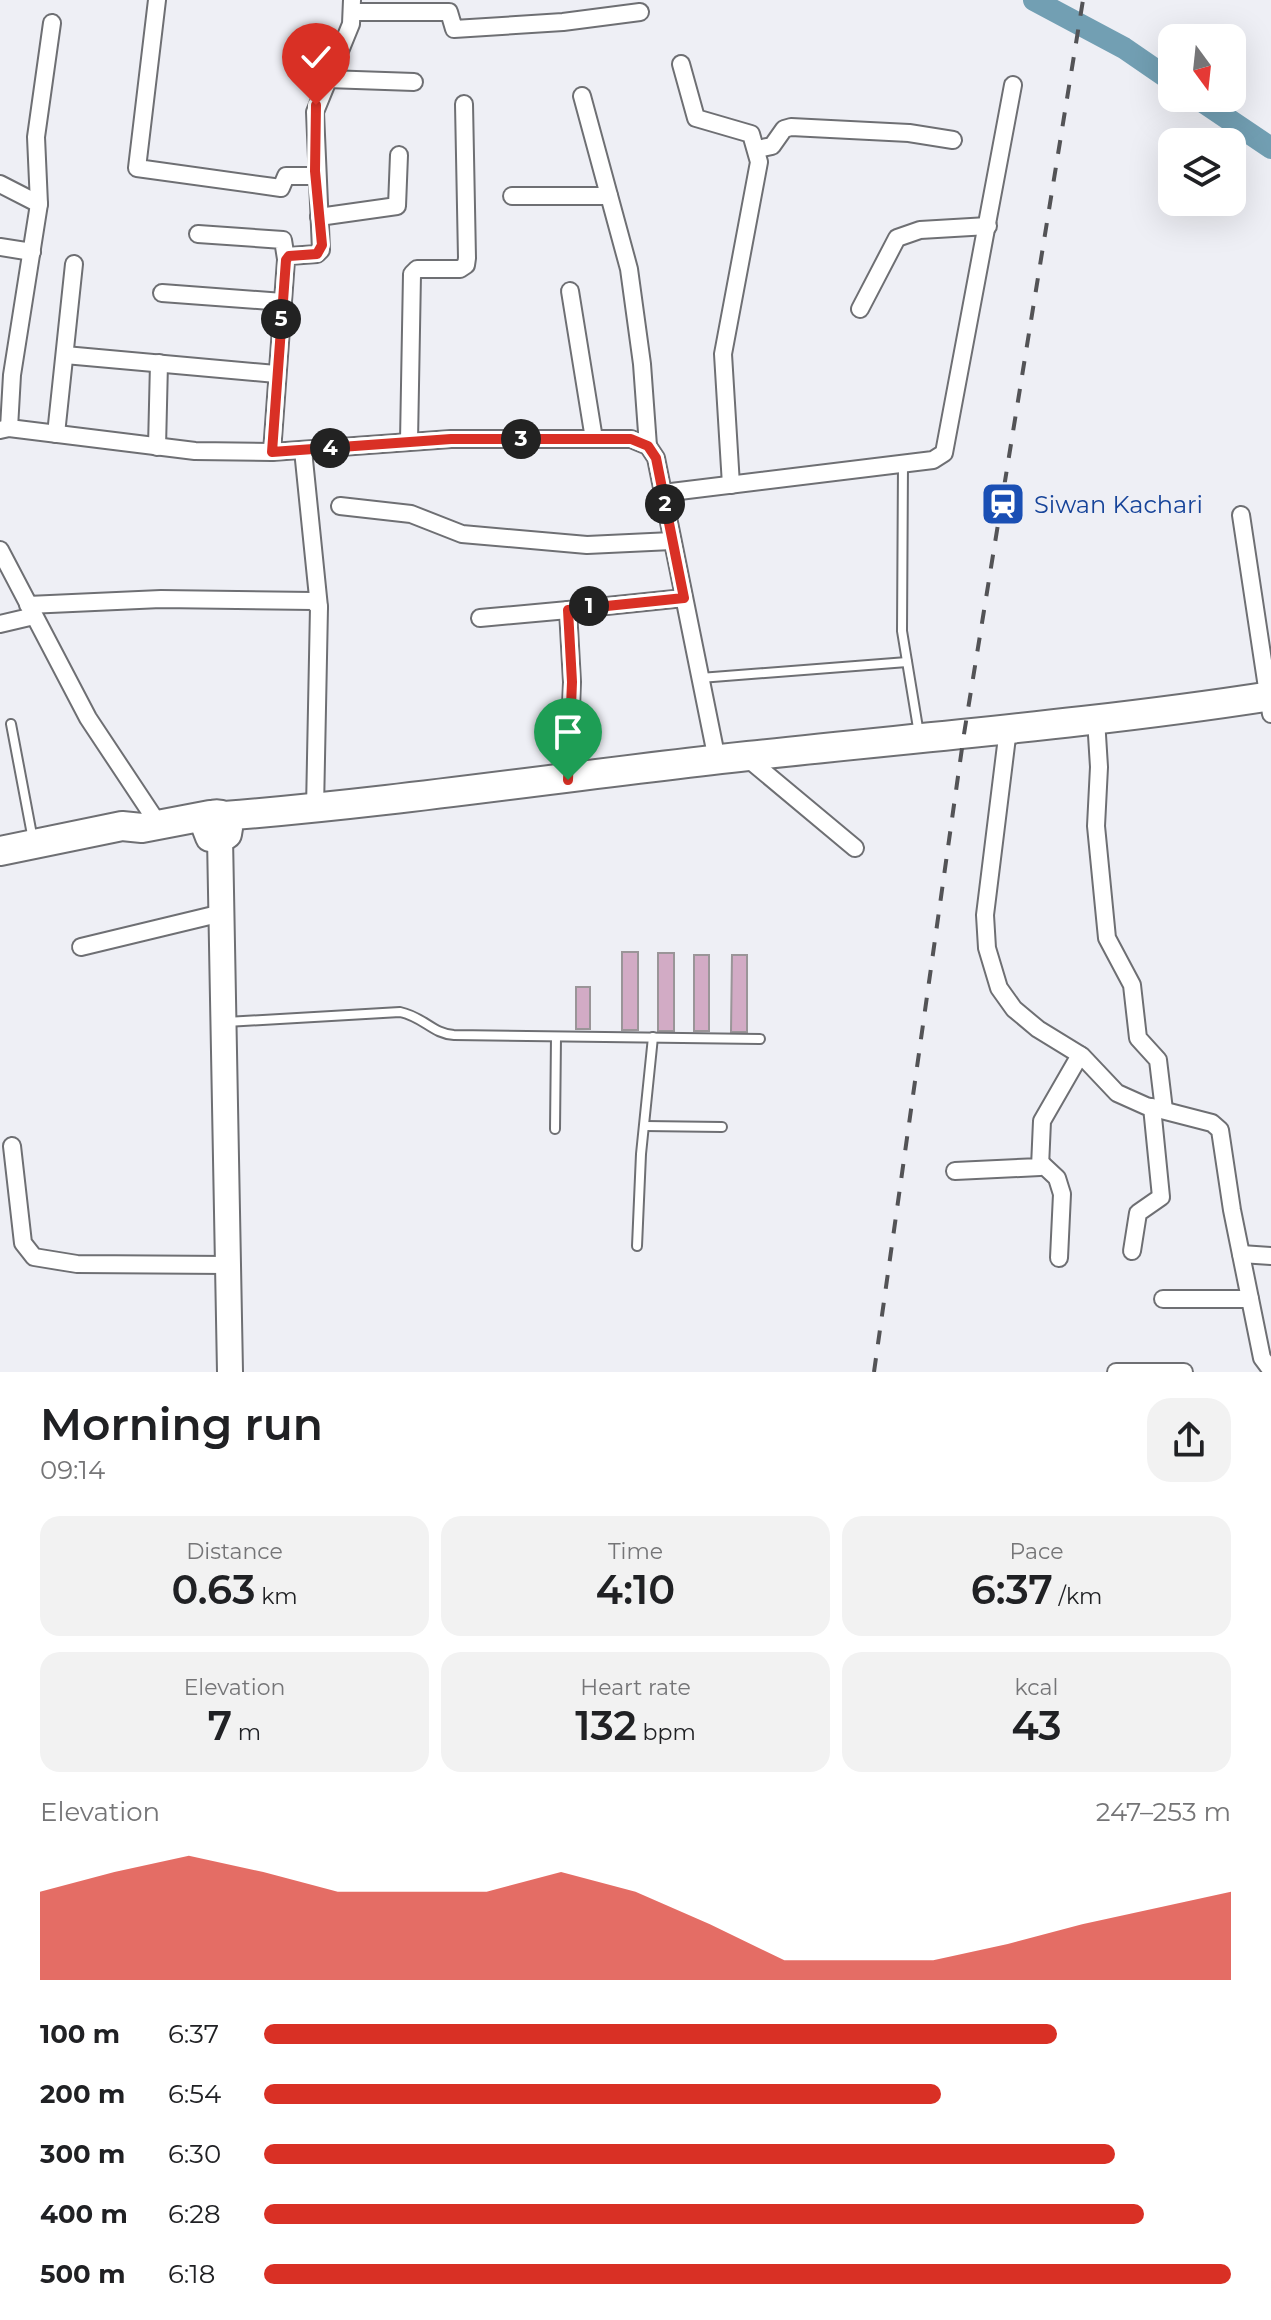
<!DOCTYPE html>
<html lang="en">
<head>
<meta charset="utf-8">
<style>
  body { margin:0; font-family:Montserrat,sans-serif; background:#f2f2f2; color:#202124; height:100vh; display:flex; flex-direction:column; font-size:30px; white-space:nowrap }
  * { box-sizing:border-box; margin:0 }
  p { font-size:26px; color:#757577 }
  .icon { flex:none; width:44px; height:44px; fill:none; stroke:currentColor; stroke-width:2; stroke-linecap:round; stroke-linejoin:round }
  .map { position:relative; height:1372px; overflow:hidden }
  .details { display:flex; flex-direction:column; background:#fff; flex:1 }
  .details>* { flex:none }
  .needle { width:52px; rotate:165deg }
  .tools { position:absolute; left:1158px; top:24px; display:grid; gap:16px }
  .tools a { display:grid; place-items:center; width:88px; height:88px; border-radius:16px; background:#fff; box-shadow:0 8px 32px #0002; font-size:40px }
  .pin { position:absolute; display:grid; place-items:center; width:68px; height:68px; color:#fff; margin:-82px -34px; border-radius:50% 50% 50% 0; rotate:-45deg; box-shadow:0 0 8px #0007 }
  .pin .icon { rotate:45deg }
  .km { position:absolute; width:40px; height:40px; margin:-20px; border-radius:50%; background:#222; color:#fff; font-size:22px; line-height:40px; text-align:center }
  .round { display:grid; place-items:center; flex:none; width:84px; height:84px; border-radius:24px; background:#f2f2f2 }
  .head { display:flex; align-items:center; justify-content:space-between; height:136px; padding:0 40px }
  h1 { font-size:44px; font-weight:600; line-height:60px }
  .figures { display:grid; grid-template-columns:repeat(3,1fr); gap:12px; height:136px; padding:8px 40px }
  .figures div { display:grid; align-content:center; border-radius:20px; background:#f2f2f2; text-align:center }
  .figures b { font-size:40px; font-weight:600 }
  .figures small { font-size:22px; font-weight:400 }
  .figures p { font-size:22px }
  .chart { height:224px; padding:16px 40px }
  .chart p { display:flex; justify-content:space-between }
  .chart svg { width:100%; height:144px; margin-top:8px; fill:#d93025; opacity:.7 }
  ul { padding:0 40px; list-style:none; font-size:26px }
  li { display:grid; grid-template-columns:128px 96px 1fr; align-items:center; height:60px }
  li i { height:20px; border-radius:10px; background:#d93025 }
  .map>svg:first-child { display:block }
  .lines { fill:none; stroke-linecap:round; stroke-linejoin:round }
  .river { stroke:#729fb3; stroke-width:22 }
  .building { fill:#d2abc5; stroke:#9a9598; stroke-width:2 }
  .lane-casing { stroke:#6e6f73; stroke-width:12 }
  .street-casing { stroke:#6e6f73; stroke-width:20 }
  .primary-casing { stroke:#6e6f73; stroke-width:28 }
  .highway-casing { stroke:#6e6f73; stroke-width:32 }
  .lane { stroke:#fff; stroke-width:8 }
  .street { stroke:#fff; stroke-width:16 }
  .primary { stroke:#fff; stroke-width:24 }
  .highway { stroke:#fff; stroke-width:28 }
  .rail { stroke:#535356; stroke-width:4; stroke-dasharray:14 14; stroke-linecap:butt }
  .route-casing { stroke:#fff; stroke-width:16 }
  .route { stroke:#d93025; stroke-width:10 }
  .labels { text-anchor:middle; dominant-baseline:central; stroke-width:7; stroke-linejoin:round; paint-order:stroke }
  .transit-label { font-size:24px; fill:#164399; stroke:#eeeff5; text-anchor:start }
</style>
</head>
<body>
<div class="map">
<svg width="1271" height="1372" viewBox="0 0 1271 1372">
  <rect width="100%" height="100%" fill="#eeeff5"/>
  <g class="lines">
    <g class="river">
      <path d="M 1034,0 L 1124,48 L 1172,81"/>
      <path d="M 1197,98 L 1271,148"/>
    </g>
  </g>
  <g class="building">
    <rect x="622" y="952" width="16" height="78"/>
    <rect x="658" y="953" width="16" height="78"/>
    <rect x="694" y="955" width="15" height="76"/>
    <path d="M 732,955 L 747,955 L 747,1032 L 731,1032 Z"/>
    <rect x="576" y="987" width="14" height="42"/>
  </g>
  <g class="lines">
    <g class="lane-casing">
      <g id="lane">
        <path d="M 903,464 L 902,631 L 919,734"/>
        <path d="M 700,678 L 907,662"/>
        <path d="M 11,724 L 33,840"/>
        <path d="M 226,1022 L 400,1012 C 424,1017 433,1034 454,1035 L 760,1039"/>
        <path d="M 645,1126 L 722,1127"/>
        <path d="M 555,1129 L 556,1037"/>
        <path d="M 637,1246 L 641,1154 L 653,1037"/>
      </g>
    </g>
    <g class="street-casing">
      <g id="street">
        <path d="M 157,0 L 137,168 L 281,188 L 286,176 L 316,176"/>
        <path d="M 352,12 L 449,12 L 454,29 L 563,22 L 640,12"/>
        <path d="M 681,64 L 696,118 L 751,134 L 759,162 L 723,354 L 731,485"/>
        <path d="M 327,79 L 414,82"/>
        <path d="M 582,96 L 629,269 L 642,364 L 648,446"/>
        <path d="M 757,149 L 772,146 L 784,129 L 791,127 L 909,133 L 953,140"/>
        <path d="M 0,184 L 39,204"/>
        <path d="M 512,196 L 609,196"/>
        <path d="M 319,217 L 397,206 L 399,155"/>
        <path d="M 198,234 L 283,240 L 286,259"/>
        <path d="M 0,247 L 32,252"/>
        <path d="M 570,291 L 594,439"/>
        <path d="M 162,293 L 283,302"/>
        <path d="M 860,309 L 897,238 L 920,230 L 988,226"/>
        <path d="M 65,355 L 276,374"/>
        <path d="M 9,428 L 12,375 L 39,204 L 36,137 L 52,23"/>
        <path d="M 0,430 L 9,428 L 195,451 L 272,452 L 451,439 L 631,439 L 648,446 L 656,458 L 717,760"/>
        <path d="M 56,434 L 74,264"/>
        <path d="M 409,441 L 412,274 L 417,269 L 460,269 L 466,265 L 467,258 L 464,104"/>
        <path d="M 157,447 L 159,363"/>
        <path d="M 303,450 L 319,607"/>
        <path d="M 272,452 L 286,260 L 289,256 L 317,254 L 321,250 L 315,112 L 351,24 L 352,0"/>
        <path d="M 663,493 L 933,460 L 944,453 L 1013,85"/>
        <path d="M 340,506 L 411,514 L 462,534 L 587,545 L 672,541"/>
        <path d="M 1241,515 L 1271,714"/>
        <path d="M 0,550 L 88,718 L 159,825"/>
        <path d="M 28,605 L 161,599 L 313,601 L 319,607 L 315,809"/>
        <path d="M 480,618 L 568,610"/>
        <path d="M 0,624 L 34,616"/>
        <path d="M 1096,719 L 1099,767 L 1096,826 L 1107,938 L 1132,985 L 1138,1038 L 1158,1060 L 1164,1110"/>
        <path d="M 1008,729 L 985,915 L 987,948 L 999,988 L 1014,1009 L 1038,1029 L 1082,1056 L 1117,1093 L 1146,1106 L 1212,1123 L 1220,1130 L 1232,1210 L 1262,1358 L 1271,1370"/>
        <path d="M 746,757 L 855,848"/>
        <path d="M 568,780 L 572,682 L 568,610 L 684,598"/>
        <path d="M 81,947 L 222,913"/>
        <path d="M 12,1146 L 23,1243 L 34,1257 L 77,1264 L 228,1265"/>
        <path d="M 1042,1164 L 1057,1178 L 1062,1194 L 1059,1258"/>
        <path d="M 955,1171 L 1040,1167 L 1042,1121 L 1080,1055"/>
        <path d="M 1132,1251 L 1138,1213 L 1161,1197 L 1152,1107"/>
        <path d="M 1241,1254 L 1271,1256"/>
        <path d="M 1163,1299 L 1250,1299"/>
        <path d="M 1116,1372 L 1184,1372"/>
      </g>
    </g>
    <g class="primary-casing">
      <path id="primary" d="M 220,838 L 230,1372"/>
    </g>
    <g class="highway-casing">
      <g id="highway">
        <path d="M 224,816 L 229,822 L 227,834 L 220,838 L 210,837 L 205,824 C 209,815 215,812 224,816 C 400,802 573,775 748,756 C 922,737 1097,723 1271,696"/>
        <path d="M 0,851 L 122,826 L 142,828 L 210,815"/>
      </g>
    </g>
    <use href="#lane" class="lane"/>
    <use href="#street" class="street"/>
    <use href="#primary" class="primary"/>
    <use href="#highway" class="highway"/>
    <path class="rail" d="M 874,1372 L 964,734 L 1083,0"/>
  </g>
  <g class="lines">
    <g class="route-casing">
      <path id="route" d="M 316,105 L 315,171 L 322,245 L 317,254 L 289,256 L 286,260 L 272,452 L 451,439 L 631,439 L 648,446 L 656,458 L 684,598 L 568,610 L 572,682 L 568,780"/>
    </g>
    <use href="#route" class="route"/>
  </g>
  <defs>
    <g id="station-square" transform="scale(2.3)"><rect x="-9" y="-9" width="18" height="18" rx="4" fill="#1a4fb4" stroke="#eeeff5"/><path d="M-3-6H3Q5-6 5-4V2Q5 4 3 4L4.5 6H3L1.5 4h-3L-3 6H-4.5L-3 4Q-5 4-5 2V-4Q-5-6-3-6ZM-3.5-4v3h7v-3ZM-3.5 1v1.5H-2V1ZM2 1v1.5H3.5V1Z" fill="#fff"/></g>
  </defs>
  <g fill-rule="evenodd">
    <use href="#station-square" x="1003" y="504"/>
  </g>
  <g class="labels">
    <g class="transit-label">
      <text x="1034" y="504">Siwan Kachari</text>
    </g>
  </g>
</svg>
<div class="tools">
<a><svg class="needle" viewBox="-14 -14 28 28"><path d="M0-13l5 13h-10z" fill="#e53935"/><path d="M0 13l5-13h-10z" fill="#757577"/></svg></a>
<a><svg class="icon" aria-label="layers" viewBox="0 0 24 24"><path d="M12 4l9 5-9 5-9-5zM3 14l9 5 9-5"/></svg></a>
</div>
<div class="pin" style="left:568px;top:780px;background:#1e9e55"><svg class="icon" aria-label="arrive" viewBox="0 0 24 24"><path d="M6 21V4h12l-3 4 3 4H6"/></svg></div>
<div class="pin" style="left:316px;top:105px;background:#d93025"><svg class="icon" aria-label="check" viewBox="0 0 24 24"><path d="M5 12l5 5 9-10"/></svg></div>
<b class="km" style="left:589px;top:606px">1</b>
<b class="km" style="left:665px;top:504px">2</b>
<b class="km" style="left:521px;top:439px">3</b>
<b class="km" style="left:330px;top:448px">4</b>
<b class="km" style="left:281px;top:319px">5</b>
</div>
<section class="details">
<div class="head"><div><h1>Morning run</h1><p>09:14</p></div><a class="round"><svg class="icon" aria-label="share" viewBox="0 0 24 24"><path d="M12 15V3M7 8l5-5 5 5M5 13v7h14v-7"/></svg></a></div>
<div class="figures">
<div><p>Distance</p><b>0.63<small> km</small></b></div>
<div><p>Time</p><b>4:10</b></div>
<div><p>Pace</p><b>6:37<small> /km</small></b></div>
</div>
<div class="figures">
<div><p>Elevation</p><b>7<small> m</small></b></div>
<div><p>Heart rate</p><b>132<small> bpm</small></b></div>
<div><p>kcal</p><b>43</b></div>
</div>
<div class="chart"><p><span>Elevation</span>247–253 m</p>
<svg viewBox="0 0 160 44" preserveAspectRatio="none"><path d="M0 44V17L10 11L20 6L30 11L40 17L50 17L60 17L70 11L80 17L90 27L100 38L110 38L120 38L130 33L140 27L150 22L160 17V44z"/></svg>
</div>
<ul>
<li><b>100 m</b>6:37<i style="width:82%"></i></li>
<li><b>200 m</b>6:54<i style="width:70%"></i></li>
<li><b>300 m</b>6:30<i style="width:88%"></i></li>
<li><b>400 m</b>6:28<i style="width:91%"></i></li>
<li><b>500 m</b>6:18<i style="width:100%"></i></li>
</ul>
</section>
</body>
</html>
